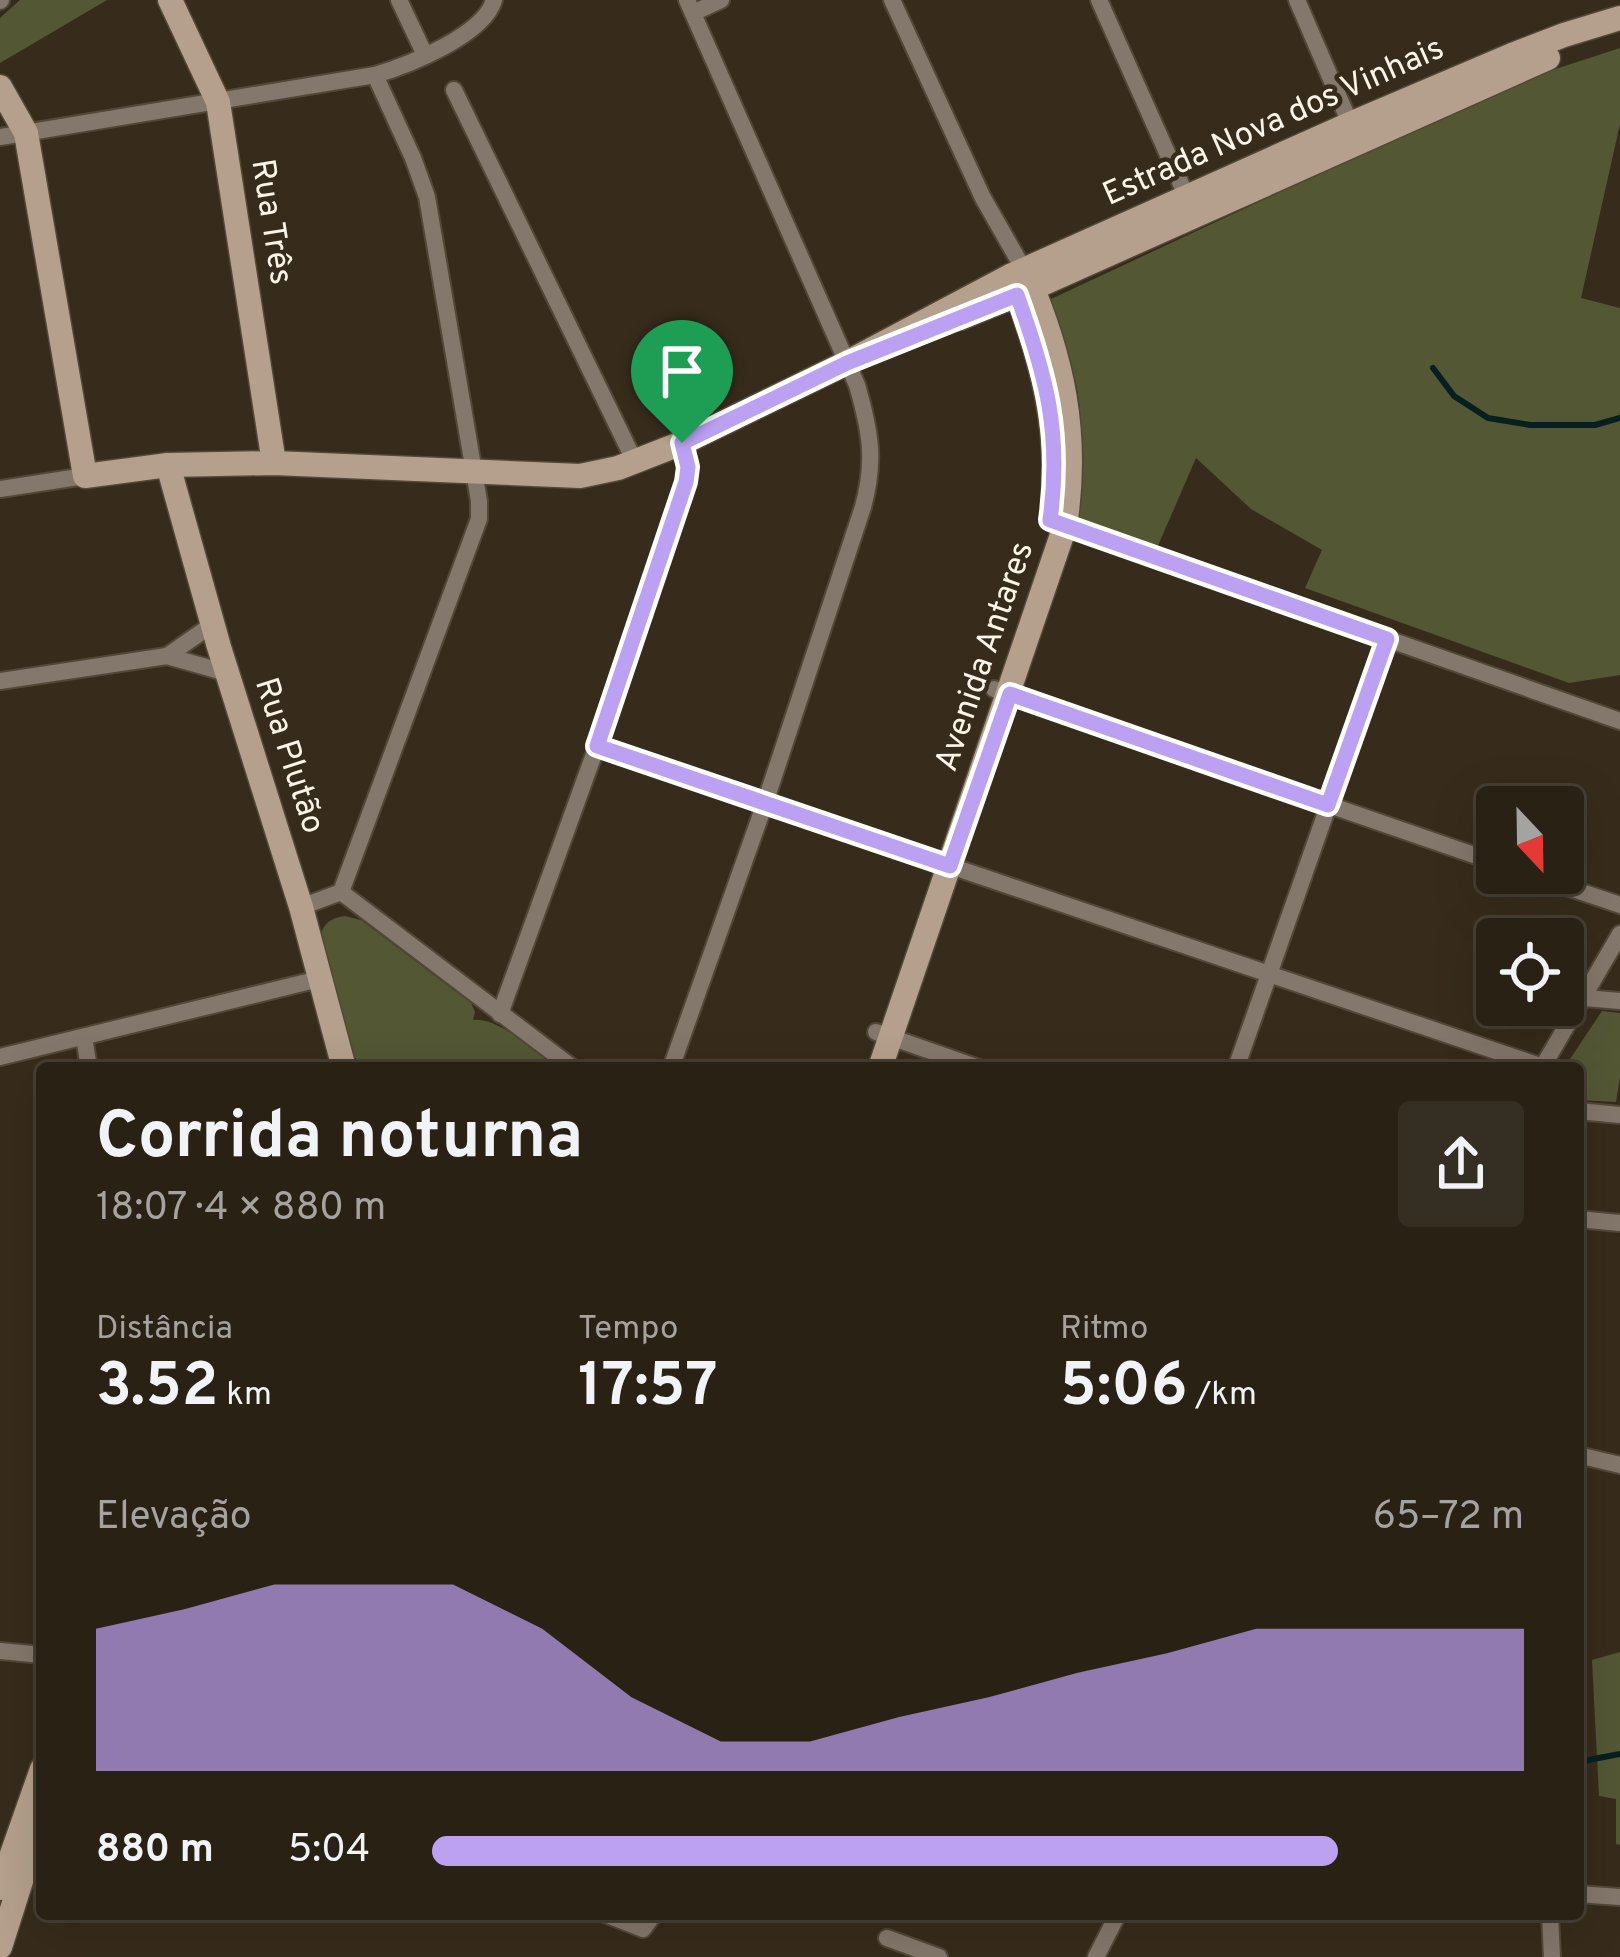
<!DOCTYPE html>
<html lang="pt">
<head>
<meta charset="utf-8">
<style>
  body { margin:0; font-family:Overpass,sans-serif; background:#352e22; color:#f1f3f6; height:100vh; display:flex; flex-direction:column; font-size:45px; white-space:nowrap }
  * { box-sizing:border-box; margin:0 }
  p { font-size:39px; color:#a5a3a0 }
  .icon { flex:none; width:66px; height:66px; fill:none; stroke:currentColor; stroke-width:2; stroke-linecap:round; stroke-linejoin:round }
  .map { position:relative; flex:1; overflow:hidden }
  .drawer { position:absolute; left:36px; top:1062px; width:1548px; height:858px; display:flex; flex-direction:column; background:#292114; border-radius:12px; box-shadow:0 12px 48px #0002,0 0 0 3px #453e34 }
  .drawer>* { flex:none }
  .needle { width:78px; rotate:158deg }
  .controls { position:absolute; left:1476px; top:786px; display:grid; gap:24px }
  .controls a { display:grid; place-items:center; width:108px; height:108px; border-radius:12px; background:#292114; box-shadow:0 12px 48px #0002,0 0 0 3px #453e34; font-size:60px }
  .pin { position:absolute; display:grid; place-items:center; width:102px; height:102px; color:#fff; margin:-123px -51px; border-radius:50% 50% 50% 0; rotate:-45deg; box-shadow:0 0 12px #0007 }
  .pin .icon { rotate:45deg }
  .round { display:grid; place-items:center; flex:none; width:126px; height:126px; border-radius:12px; background:#352e22 }
  .summary { display:flex; align-items:center; justify-content:space-between; height:204px; padding:0 60px }
  h1 { font-size:66px; font-weight:700; line-height:90px }
  .figures { display:grid; grid-template-columns:repeat(3,1fr); gap:18px; height:204px; padding:12px 60px }
  .figures div { display:grid; align-content:center }
  .figures b { font-size:60px; font-weight:700 }
  .figures small { font-size:33px; font-weight:400 }
  .figures p { font-size:33px }
  .chart { height:336px; padding:24px 60px }
  .chart p { display:flex; justify-content:space-between }
  .chart svg { width:100%; height:216px; margin-top:12px; fill:#bca0f2; opacity:.7 }
  ul { padding:0 60px; list-style:none; font-size:39px }
  li { display:grid; grid-template-columns:192px 144px 1fr; align-items:center; height:90px }
  li i { height:30px; border-radius:15px; background:#bca0f2 }
  .map>svg:first-child { display:block }
  .green { fill:#535734 }
  .lines { fill:none; stroke-linecap:round; stroke-linejoin:round }
  .stream { stroke:#062022; stroke-width:6 }
  .street-casing { stroke:#524838; stroke-width:20 }
  .secondary-casing { stroke:#524838; stroke-width:27 }
  .street { stroke:#84776b; stroke-width:16 }
  .secondary { stroke:#b4a08c; stroke-width:24 }
  .route-casing { stroke:#fff; stroke-width:24 }
  .route { stroke:#bca0f2; stroke-width:15 }
  .labels { text-anchor:middle; dominant-baseline:central; stroke-width:9; stroke-linejoin:round; paint-order:stroke }
  .street-label { font-size:33px; fill:#fbf4e9; stroke:#372c1b }
</style>
</head>
<body>
<div class="map">
<svg width="1620" height="1957" viewBox="0 0 1620 1957">
  <rect width="100%" height="100%" fill="#372c1b"/>
  <g class="green">
    <path d="M 20,0 L 107,0 L 0,63 L 0,18 Z"/>
    <path d="M 1620,48 L 1620,124 L 1581,298 L 1620,308 L 1620,675 L 1569,683 L 1305,588 L 1322,550 L 1251,509 L 1196,458 L 1157,548 L 1074,521 C 1078,473 1087,423 1074,376 C 1067,354 1057,333 1049,312 L 1048,305 L 1051,299 L 1456,110 L 1531,77 Z"/>
    <path d="M 345,916 L 361,920 L 471,1003 L 475,1012 L 473,1020 C 499,1017 535,1052 556,1068 L 362,1068 L 349,1048 L 319,938 C 324,924 329,918 345,916 Z"/>
    <path d="M 1602,1011 L 1620,1013 L 1620,1077 L 1616,1102 L 1578,1100 L 1578,1068 L 1564,1068 Z"/>
    <path d="M 1620,1652 L 1620,1845 L 1616,1844 L 1616,1799 L 1599,1796 L 1592,1660 Z"/>
  </g>
  <g class="lines">
    <g class="stream">
      <path d="M 1433,368 L 1454,396 L 1488,418 L 1530,425 L 1595,425 L 1620,418"/>
      <path d="M 1578,1762 L 1620,1754"/>
    </g>
    <g class="street-casing">
      <g id="street">
        <path d="M 399,0 L 425,55"/>
        <path d="M 892,0 L 983,198 L 1024,270"/>
        <path d="M 1099,0 L 1189,202"/>
        <path d="M 1297,0 L 1353,130"/>
        <path d="M 0,1 L 1,0"/>
        <path d="M 693,13 L 721,0"/>
        <path d="M 454,90 L 635,462"/>
        <path d="M 0,137 L 375,75 C 409,65 484,35 494,0"/>
        <path d="M 0,489 L 85,476"/>
        <path d="M 1050,520 L 1620,721"/>
        <path d="M 167,656 L 227,673"/>
        <path d="M 0,681 L 167,656 L 213,624"/>
        <path d="M 994,689 L 1497,863"/>
        <path d="M 597,746 L 1543,1067"/>
        <path d="M 1526,873 L 1620,905"/>
        <path d="M 341,892 L 479,519 L 479,501 L 427,197 L 413,158 L 375,75"/>
        <path d="M 301,907 L 341,892 L 573,1068"/>
        <path d="M 1585,998 L 1620,1001"/>
        <path d="M 500,1014 L 597,746 L 686,481 L 688,467 L 682,443"/>
        <path d="M 876,1032 L 979,1068"/>
        <path d="M 84,1037 L 89,1068"/>
        <path d="M 0,1057 L 319,979"/>
        <path d="M 671,1068 L 765,803 L 863,507 C 876,460 870,430 857,385 L 687,0"/>
        <path d="M 1236,1068 L 1387,639"/>
        <path d="M 1542,1068 L 1620,934"/>
        <path d="M 1578,1111 L 1620,1115"/>
        <path d="M 1578,1219 L 1620,1223"/>
        <path d="M 1578,1455 L 1620,1465"/>
        <path d="M 0,1651 L 42,1655"/>
        <path d="M 1578,1894 L 1620,1897"/>
        <path d="M 605,1914 L 643,1929 L 654,1914"/>
        <path d="M 1550,1914 L 1552,1957"/>
        <path d="M 887,1938 L 939,1957"/>
        <path d="M 1096,1957 L 1118,1914"/>
      </g>
    </g>
    <g class="secondary-casing">
      <g id="secondary">
        <path d="M 170,0 L 218,102 L 274,463"/>
        <path d="M 0,87 L 26,133 L 85,476 L 168,465 L 274,463 L 580,476 L 618,468 L 682,443 L 846,363 L 1010,276 L 1350,124 L 1512,55 L 1564,35 L 1620,18"/>
        <path d="M 1016,291 C 1042,361 1060,428 1053,503"/>
        <path d="M 960,318 L 1033,288 L 1548,58"/>
        <path d="M 168,465 L 219,647 L 301,907 L 344,1068"/>
        <path d="M 880,1068 L 1065,526 C 1079,435 1063,358 1027,275"/>
        <path d="M 0,1888 L 42,1769"/>
        <path d="M 0,1947 L 42,1815"/>
      </g>
    </g>
    <use href="#street" class="street"/>
    <use href="#secondary" class="secondary"/>
  </g>
  <g class="lines">
    <g class="route-casing">
      <path id="route" d="M 1017,295 C 1046,375 1062,433 1050,520 L 1387,639 L 1328,805 L 1010,694 L 950,866 L 597,746 L 686,482 L 688,467 L 682,443 L 847,363 Z"/>
    </g>
    <use href="#route" class="route"/>
  </g>
  <g class="labels">
    <g class="street-label">
      <text transform="translate(1274 123) rotate(-24)">Estrada Nova dos Vinhais</text>
      <text transform="translate(270 222) rotate(81)">Rua Três</text>
      <text transform="translate(986 657) rotate(-71)">Avenida Antares</text>
      <text transform="translate(288 756) rotate(72)">Rua Plutão</text>
    </g>
  </g>
</svg>
<div class="controls">
<a><svg class="needle" viewBox="-14 -14 28 28"><path d="M0-13l5 13h-10z" fill="#e53935"/><path d="M0 13l5-13h-10z" fill="#a5a3a0"/></svg></a>
<a><svg class="icon" aria-label="locate" viewBox="0 0 24 24"><circle cx="12" cy="12" r="6"/><path d="M12 2v4M12 18v4M2 12h4M18 12h4"/></svg></a>
</div>
<div class="pin" style="left:682px;top:443px;background:#1e9e55"><svg class="icon" aria-label="arrive" viewBox="0 0 24 24"><path d="M6 21V4h12l-3 4 3 4H6"/></svg></div>
<section class="drawer">
<div class="summary"><div><h1>Corrida noturna</h1><p>18:07 · 4 × 880 m</p></div><a class="round"><svg class="icon" aria-label="share" viewBox="0 0 24 24"><path d="M12 15V3M7 8l5-5 5 5M5 13v7h14v-7"/></svg></a></div>
<div class="figures">
<div><p>Distância</p><b>3.52<small> km</small></b></div>
<div><p>Tempo</p><b>17:57</b></div>
<div><p>Ritmo</p><b>5:06<small> /km</small></b></div>
</div>
<div class="chart"><p><span>Elevação</span>65–72 m</p>
<svg viewBox="0 0 160 44" preserveAspectRatio="none"><path d="M0 44V15L10 11L20 6L30 6L40 6L50 15L60 29L70 38L80 38L90 33L100 29L110 24L120 20L130 15L140 15L150 15L160 15V44z"/></svg>
</div>
<ul>
<li><b>880 m</b>5:04<i style="width:83%"></i></li>
</ul>
</section>
</div>
</body>
</html>
